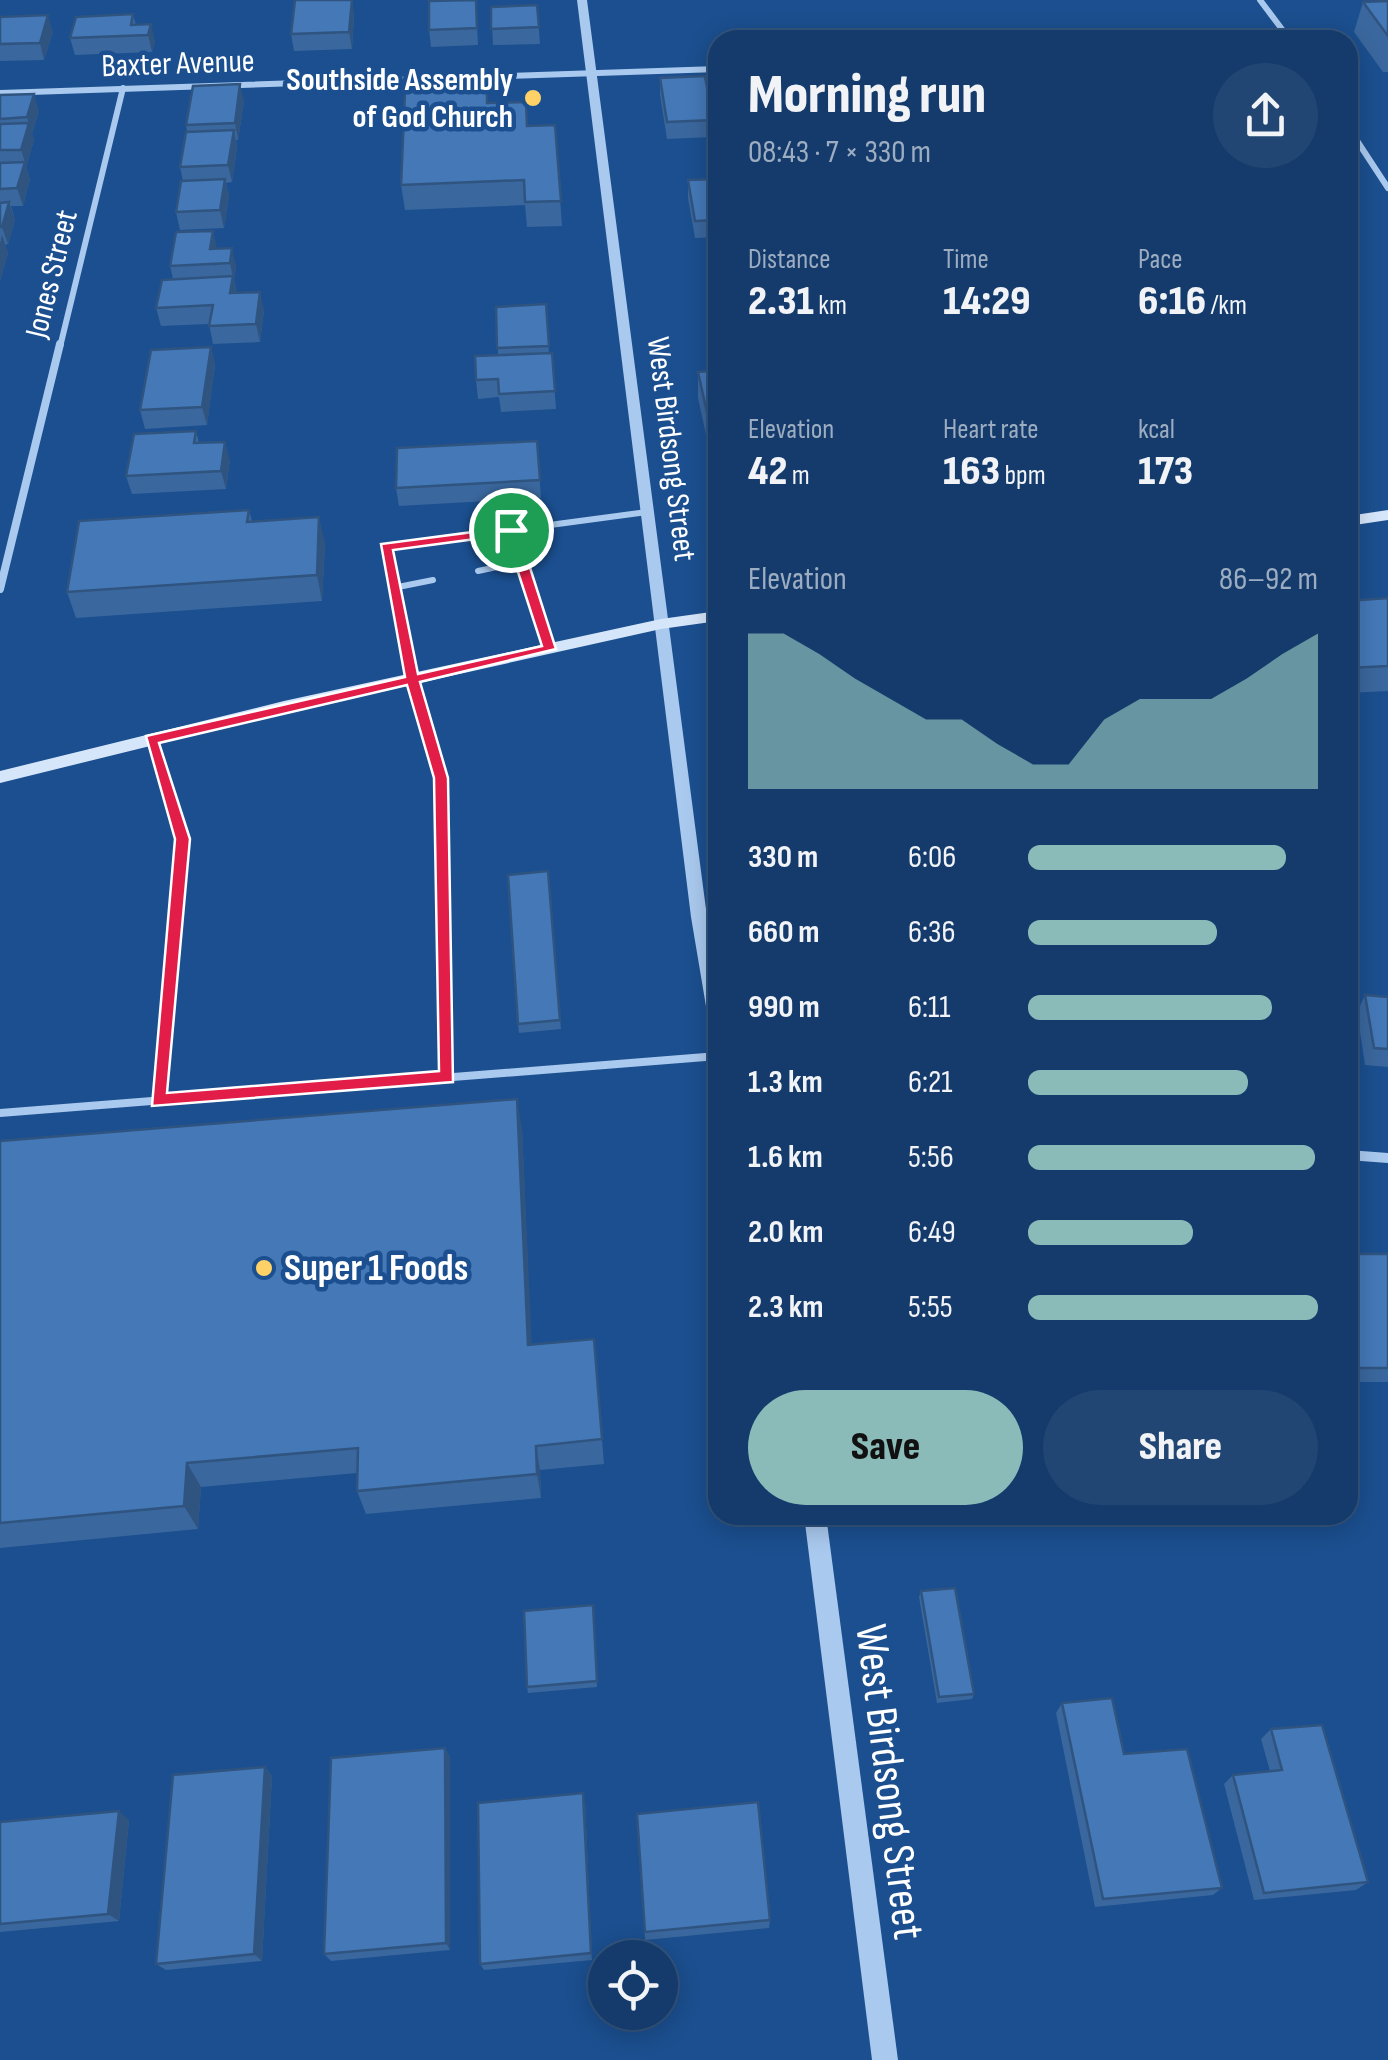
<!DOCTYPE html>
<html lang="en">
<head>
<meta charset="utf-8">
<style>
  body { margin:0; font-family:"Sofia Sans Condensed",sans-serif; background:#214673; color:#f1f3f6; height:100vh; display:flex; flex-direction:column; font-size:38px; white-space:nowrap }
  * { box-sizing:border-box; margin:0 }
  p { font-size:32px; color:#9dadc1 }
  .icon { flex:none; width:55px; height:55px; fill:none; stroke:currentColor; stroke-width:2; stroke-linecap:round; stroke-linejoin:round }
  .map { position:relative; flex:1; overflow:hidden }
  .drawer { position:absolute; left:708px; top:30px; width:650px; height:1495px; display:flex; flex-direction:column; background:#143b6b; border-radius:30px; box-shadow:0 5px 25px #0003,0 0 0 2px #33557e }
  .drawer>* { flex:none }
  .controls { position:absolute; left:588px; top:1940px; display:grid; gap:20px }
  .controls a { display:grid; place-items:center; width:90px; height:90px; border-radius:50%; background:#143b6b; box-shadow:0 5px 25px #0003,0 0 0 2px #33557e; font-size:50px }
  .pin { position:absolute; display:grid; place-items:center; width:85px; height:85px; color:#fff; margin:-42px; border:5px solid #fff; border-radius:50%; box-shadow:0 2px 10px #0007 }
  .round { display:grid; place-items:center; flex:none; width:105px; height:105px; border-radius:52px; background:#214673 }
  .headline { display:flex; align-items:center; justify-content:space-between; height:170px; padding:0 40px }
  h1 { font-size:55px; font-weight:800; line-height:75px }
  .figures { display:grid; grid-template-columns:repeat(3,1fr); gap:15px; height:170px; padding:10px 40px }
  .figures div { display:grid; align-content:center }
  .figures b { font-size:42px; font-weight:800 }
  .figures small { font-size:28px; font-weight:400 }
  .figures p { font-size:28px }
  .chart { height:280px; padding:20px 40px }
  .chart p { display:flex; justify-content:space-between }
  .chart svg { width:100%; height:180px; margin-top:10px; fill:#8bbbb9; opacity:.7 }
  .primary-button { display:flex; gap:20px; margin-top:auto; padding:20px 40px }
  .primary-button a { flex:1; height:115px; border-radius:60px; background:#8bbbb9; color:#111; font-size:40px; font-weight:800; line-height:115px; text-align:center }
  .primary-button a+a { background:#214673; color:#f1f3f6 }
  ul { padding:0 40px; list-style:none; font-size:32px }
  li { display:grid; grid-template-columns:160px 120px 1fr; align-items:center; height:75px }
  li i { height:25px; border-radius:12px; background:#8bbbb9 }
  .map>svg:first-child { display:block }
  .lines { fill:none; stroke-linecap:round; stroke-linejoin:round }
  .service-far1 { stroke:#a9c9ee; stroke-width:6 }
  .service { stroke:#a9c9ee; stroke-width:8 }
  .minor-far2 { stroke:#a9c9ee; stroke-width:6 }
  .minor-far1 { stroke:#a9c9ee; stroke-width:8 }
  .minor { stroke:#a9c9ee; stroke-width:10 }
  .tertiary { fill:#a9c9ee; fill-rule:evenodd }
  .secondary { fill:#d6e6fa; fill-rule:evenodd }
  .wall { fill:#3a679d }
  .shaded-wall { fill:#305480 }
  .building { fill:#4478b7; stroke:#305480; stroke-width:2.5 }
  .route { fill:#e11d48; stroke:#fff; stroke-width:2.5; fill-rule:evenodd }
  .poi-dot { fill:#ffd166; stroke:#1b4f8f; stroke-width:4 }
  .labels { text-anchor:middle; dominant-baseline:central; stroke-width:9; stroke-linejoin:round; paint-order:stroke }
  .far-street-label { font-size:32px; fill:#fff; stroke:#1b4f8f }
  .far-poi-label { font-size:32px; font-weight:bold; fill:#fff; stroke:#1b4f8f; text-anchor:end }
  .poi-label { font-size:38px; font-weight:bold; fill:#fff; stroke:#1b4f8f; text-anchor:start }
  .near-street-label { font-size:45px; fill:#fff; stroke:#1b4f8f }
</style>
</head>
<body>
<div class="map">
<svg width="1388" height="2060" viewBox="0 0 1388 2060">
  <rect width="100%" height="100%" fill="#1b4f8f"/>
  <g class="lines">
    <g class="service-far1">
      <path d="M 511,531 L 550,649"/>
      <path d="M 478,571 L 521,562"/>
      <path d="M 393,588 L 433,580"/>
      <path d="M 151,739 L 166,787"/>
      <path d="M 441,787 L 412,679 L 386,547 L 647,512"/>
    </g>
    <g class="service">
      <path d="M 441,784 L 447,1077"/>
      <path d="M 158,1101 L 183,839 L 165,784"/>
      <path d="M 0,1113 L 718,1056"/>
    </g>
    <g class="minor-far2">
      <path d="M 1260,0 L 1290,40"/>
      <path d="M 0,93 L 718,69"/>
      <path d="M 1348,127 L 1388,188"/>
      <path d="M 60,347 L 123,88"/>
    </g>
    <path class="minor-far1" d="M 0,589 L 60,344"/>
    <path class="minor" d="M 1348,1155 L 1388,1158"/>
    <g class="tertiary">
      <path d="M 577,0 L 587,0 L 707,917 L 718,973 L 718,1031 L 709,1024 L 691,917 Z"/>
      <path d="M 804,1515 L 826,1515 L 898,2060 L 872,2060 Z"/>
    </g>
    <g class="secondary">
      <path d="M 1388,510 L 1388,520 L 1348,526 L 1348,516 Z"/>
      <path d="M 718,611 L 718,621 L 661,629 L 284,713 L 0,783 L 0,771 L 284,701 L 661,619 Z"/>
    </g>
  </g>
  <g class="wall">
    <path d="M 476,0 L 478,45 L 431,47 L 429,30 Z"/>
    <path d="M 1388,1 L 1388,72 L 1383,72 L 1354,32 L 1363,2 Z"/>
    <path d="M 537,5 L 540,44 L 493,45 L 491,7 Z"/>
    <path d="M 133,14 L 136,25 L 155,41 L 152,52 L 75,55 L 70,38 Z"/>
    <path d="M 354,14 L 352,49 L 294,51 L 291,34 Z"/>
    <path d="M 0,17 L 53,32 L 44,60 L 0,61 Z"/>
    <path d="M 660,78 L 713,120 L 713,137 L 667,139 L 660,95 Z"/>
    <path d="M 487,89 L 488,103 L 528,126 L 555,125 L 562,226 L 527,227 L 525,205 L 405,210 L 401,185 Z"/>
    <path d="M 0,95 L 39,111 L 32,134 L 34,140 L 26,167 L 30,179 L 23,206 L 11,206 L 15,220 L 8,244 L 5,245 L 8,253 L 0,281 Z"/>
    <path d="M 244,102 L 238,140 L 236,140 L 237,147 L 232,182 L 226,183 L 229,196 L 224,228 L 180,230 L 176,212 L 183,181 L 180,167 L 187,132 L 186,125 Z"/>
    <path d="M 718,179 L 718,237 L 695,238 L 688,198 L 688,180 Z"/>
    <path d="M 718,248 L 718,299 L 714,299 L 708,267 L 709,249 Z"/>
    <path d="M 217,249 L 236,266 L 234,280 L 237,293 L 264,310 L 260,342 L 213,344 L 209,324 L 161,326 L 156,308 L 173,279 L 170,266 Z"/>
    <path d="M 546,304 L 549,353 L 552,353 L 556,409 L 501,412 L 499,397 L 478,399 L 476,380 L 498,355 L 496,307 Z"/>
    <path d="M 211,347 L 215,365 L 207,425 L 145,429 L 140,410 Z"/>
    <path d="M 1348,360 L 1355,373 L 1349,391 L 1348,391 Z"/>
    <path d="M 718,370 L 718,489 L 698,398 L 698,372 Z"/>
    <path d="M 196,431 L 199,443 L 230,460 L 226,489 L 132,494 L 126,476 Z"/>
    <path d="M 537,441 L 541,498 L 399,506 L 396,488 Z"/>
    <path d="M 249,510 L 252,521 L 325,543 L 322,601 L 76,618 L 67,592 Z"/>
    <path d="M 1388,598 L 1388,691 L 1348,693 L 1348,601 Z"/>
    <path d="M 548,871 L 561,1029 L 519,1033 L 518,1024 Z"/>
    <path d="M 1365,995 L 1388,997 L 1388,1067 L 1365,1065 L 1357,1012 Z"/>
    <path d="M 522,1128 L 531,1344 L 594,1339 L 604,1464 L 540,1470 L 541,1498 L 366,1514 L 357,1491 L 357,1473 L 201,1487 L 198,1529 L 0,1548 L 0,1141 Z"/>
    <rect x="1348" y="1254" width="40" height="128"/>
    <path d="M 921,1591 L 974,1694 L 972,1699 L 937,1703 L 919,1597 Z"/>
    <path d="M 593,1605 L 597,1687 L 528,1693 L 527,1687 Z"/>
    <path d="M 1062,1703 L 1124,1754 L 1222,1888 L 1213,1895 L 1095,1907 L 1056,1713 Z"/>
    <path d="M 1271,1729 L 1368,1882 L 1356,1890 L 1254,1900 L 1224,1784 L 1233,1775 L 1270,1771 L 1261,1739 Z"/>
    <path d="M 445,1748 L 450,1758 L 450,1950 L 331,1961 L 324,1954 Z"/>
    <path d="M 265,1767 L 272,1776 L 262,1961 L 166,1970 L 156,1964 Z"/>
    <path d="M 585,1802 L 592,1960 L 484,1970 L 480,1964 Z"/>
    <path d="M 637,1814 L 770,1920 L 769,1928 L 645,1940 Z"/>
    <path d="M 129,1820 L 119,1921 L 0,1932 L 0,1822 Z"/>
  </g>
  <g class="shaded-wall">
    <path d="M 352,0 L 354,14 L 352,49 L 349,32 Z"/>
    <path d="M 48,15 L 53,32 L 44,60 L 40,43 Z"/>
    <path d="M 151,24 L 155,41 L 152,52 L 148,35 Z"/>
    <path d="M 240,84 L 244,102 L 238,140 L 235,123 Z"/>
    <path d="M 34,94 L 39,111 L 32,134 L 34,140 L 26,167 L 30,179 L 23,206 L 17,188 L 25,162 L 21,150 L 29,124 L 27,117 Z"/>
    <path d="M 234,130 L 237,147 L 232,182 L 228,165 Z"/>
    <path d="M 225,179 L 229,196 L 224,228 L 220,210 Z"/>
    <path d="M 9,202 L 15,220 L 8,244 L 2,227 Z"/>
    <path d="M 213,231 L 217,248 L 215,267 L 210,249 Z"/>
    <path d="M 2,235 L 8,253 L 0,281 L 0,243 Z"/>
    <path d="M 232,248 L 236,266 L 234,280 L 237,294 L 230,293 L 233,278 L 230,263 Z"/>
    <path d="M 260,292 L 264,310 L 260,342 L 256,324 Z"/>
    <path d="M 211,347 L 215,365 L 207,425 L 202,407 Z"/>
    <path d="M 225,442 L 230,460 L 226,489 L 221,471 Z"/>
    <path d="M 319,517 L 325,543 L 322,601 L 317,575 Z"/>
    <path d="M 517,1099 L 522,1128 L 533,1371 L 528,1345 Z"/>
    <path d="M 536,1446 L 540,1470 L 541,1498 L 537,1474 Z"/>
    <path d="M 187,1463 L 201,1487 L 198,1529 L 184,1506 Z"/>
    <path d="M 445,1748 L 450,1758 L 450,1950 L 446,1943 Z"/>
    <path d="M 265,1767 L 272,1776 L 262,1961 L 254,1954 Z"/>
    <path d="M 583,1793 L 585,1802 L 592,1960 L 591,1953 Z"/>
    <path d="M 119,1811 L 129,1820 L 119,1921 L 108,1914 Z"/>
  </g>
  <g class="building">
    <path d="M 295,0 L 352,0 L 349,32 L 291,34 Z"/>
    <path d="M 476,0 L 477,28 L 429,30 L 429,1 Z"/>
    <path d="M 1388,1 L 1388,36 L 1363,2 Z"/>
    <path d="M 537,5 L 539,27 L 491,29 L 491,7 Z"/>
    <path d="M 133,14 L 131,25 L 151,24 L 148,35 L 70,38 L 76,17 Z"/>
    <path d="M 48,15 L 40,43 L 0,44 L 0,17 Z"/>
    <path d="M 705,76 L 713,120 L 667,122 L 660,78 Z"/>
    <path d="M 240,84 L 235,123 L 186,125 L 193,86 Z"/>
    <path d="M 487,89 L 487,103 L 526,102 L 527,126 L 555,125 L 561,201 L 525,202 L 524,180 L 401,185 L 405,92 Z"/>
    <path d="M 34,94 L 27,117 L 0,119 L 0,95 Z"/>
    <path d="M 29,123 L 21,150 L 0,150 L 0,124 Z"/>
    <path d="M 234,130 L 228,165 L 180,167 L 186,132 Z"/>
    <path d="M 25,162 L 17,188 L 0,189 L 0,163 Z"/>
    <path d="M 225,179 L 220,210 L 176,212 L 181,181 Z"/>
    <path d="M 718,179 L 718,220 L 695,221 L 688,180 Z"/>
    <path d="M 9,202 L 2,227 L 0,227 L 0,203 Z"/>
    <path d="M 213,231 L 210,249 L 232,248 L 230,263 L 170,266 L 176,232 Z"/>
    <path d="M 718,248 L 718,281 L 714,281 L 709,249 Z"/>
    <path d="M 233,276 L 230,293 L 260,292 L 256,324 L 209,326 L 213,305 L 156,308 L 162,280 Z"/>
    <path d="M 546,304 L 549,346 L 497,348 L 496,307 Z"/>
    <path d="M 211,347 L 202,407 L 140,410 L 151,350 Z"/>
    <path d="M 552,353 L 555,391 L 499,394 L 498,379 L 476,380 L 475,356 Z"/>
    <path d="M 1348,360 L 1355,373 L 1348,374 Z"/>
    <path d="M 718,370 L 718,462 L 698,372 Z"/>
    <path d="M 196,431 L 194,443 L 225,442 L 221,471 L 126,476 L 134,434 Z"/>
    <path d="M 537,441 L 540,480 L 396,488 L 397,448 Z"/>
    <path d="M 249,510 L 247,522 L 319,517 L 317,575 L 67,592 L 79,521 Z"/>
    <path d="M 1388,598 L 1388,666 L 1348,668 L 1348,601 Z"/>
    <path d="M 548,871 L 560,1020 L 518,1024 L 508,875 Z"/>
    <path d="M 1365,995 L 1388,997 L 1388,1049 L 1374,1048 Z"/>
    <path d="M 517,1099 L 528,1345 L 594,1339 L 602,1439 L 536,1446 L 537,1474 L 357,1491 L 358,1448 L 187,1463 L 184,1506 L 0,1523 L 0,1141 Z"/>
    <rect x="1348" y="1254" width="40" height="114"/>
    <path d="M 955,1588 L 974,1694 L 939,1697 L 921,1591 Z"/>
    <path d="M 593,1605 L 597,1681 L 527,1687 L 524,1611 Z"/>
    <path d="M 1112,1698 L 1124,1754 L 1187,1749 L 1222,1888 L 1103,1899 L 1062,1703 Z"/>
    <path d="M 1322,1725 L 1368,1882 L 1264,1893 L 1233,1775 L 1282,1770 L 1271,1729 Z"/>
    <path d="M 445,1748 L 446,1943 L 324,1954 L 331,1758 Z"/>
    <path d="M 265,1767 L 254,1954 L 156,1964 L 173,1775 Z"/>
    <path d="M 583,1793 L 591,1953 L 480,1964 L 478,1803 Z"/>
    <path d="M 758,1802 L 770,1920 L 645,1932 L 637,1814 Z"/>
    <path d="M 119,1811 L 108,1914 L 0,1924 L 0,1822 Z"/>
  </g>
  <path class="route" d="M 511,527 L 518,530 L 556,649 L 420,682 L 448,778 L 453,1082 L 152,1106 L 175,839 L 146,736 L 405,677 L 381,544 ZM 506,535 L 542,646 L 418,674 L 393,550 ZM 407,685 L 434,778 L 439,1071 L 167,1093 L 190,839 L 159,743 Z"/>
  <g class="poi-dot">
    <circle cx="533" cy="98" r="10"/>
    <circle cx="264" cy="1268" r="10"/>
  </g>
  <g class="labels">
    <g class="far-street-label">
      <text transform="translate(178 64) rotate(-2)">Baxter Avenue</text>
      <text transform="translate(52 274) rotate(-76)">Jones Street</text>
      <text transform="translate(671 449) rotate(83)">West Birdsong Street</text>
    </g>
    <g class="far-poi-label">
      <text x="513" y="80">Southside Assembly<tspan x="513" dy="37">of God Church</tspan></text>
    </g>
    <g class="poi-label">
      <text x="284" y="1268">Super 1 Foods</text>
    </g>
    <g class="near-street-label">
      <text transform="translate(889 1782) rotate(83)">West Birdsong Street</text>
    </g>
  </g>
</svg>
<div class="controls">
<a><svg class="icon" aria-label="locate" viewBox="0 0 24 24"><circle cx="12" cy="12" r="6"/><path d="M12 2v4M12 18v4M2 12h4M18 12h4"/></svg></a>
</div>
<div class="pin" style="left:511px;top:530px;background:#1e9e55"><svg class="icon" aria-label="arrive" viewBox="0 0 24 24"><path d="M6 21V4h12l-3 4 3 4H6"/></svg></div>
<section class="drawer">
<div class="headline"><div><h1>Morning run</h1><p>08:43 · 7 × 330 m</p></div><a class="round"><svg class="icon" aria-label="share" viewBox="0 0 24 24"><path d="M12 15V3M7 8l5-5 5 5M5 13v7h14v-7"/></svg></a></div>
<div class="figures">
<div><p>Distance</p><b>2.31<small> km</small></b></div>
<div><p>Time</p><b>14:29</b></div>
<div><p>Pace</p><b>6:16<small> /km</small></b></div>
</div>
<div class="figures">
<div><p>Elevation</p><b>42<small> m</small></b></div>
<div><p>Heart rate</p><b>163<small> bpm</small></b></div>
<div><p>kcal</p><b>173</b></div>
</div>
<div class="chart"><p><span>Elevation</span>86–92 m</p>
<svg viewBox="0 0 160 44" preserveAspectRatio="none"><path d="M0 44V6L10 6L20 11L30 17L40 22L50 27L60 27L70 33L80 38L90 38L100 27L110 22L120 22L130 22L140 17L150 11L160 6V44z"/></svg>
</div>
<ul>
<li><b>330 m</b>6:06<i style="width:89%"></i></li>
<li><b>660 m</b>6:36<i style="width:65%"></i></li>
<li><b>990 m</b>6:11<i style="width:84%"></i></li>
<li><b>1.3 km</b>6:21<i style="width:76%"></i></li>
<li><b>1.6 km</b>5:56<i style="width:99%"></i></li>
<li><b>2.0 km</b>6:49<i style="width:57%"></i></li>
<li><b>2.3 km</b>5:55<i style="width:100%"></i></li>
</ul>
<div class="primary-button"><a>Save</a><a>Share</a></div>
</section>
</div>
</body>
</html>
